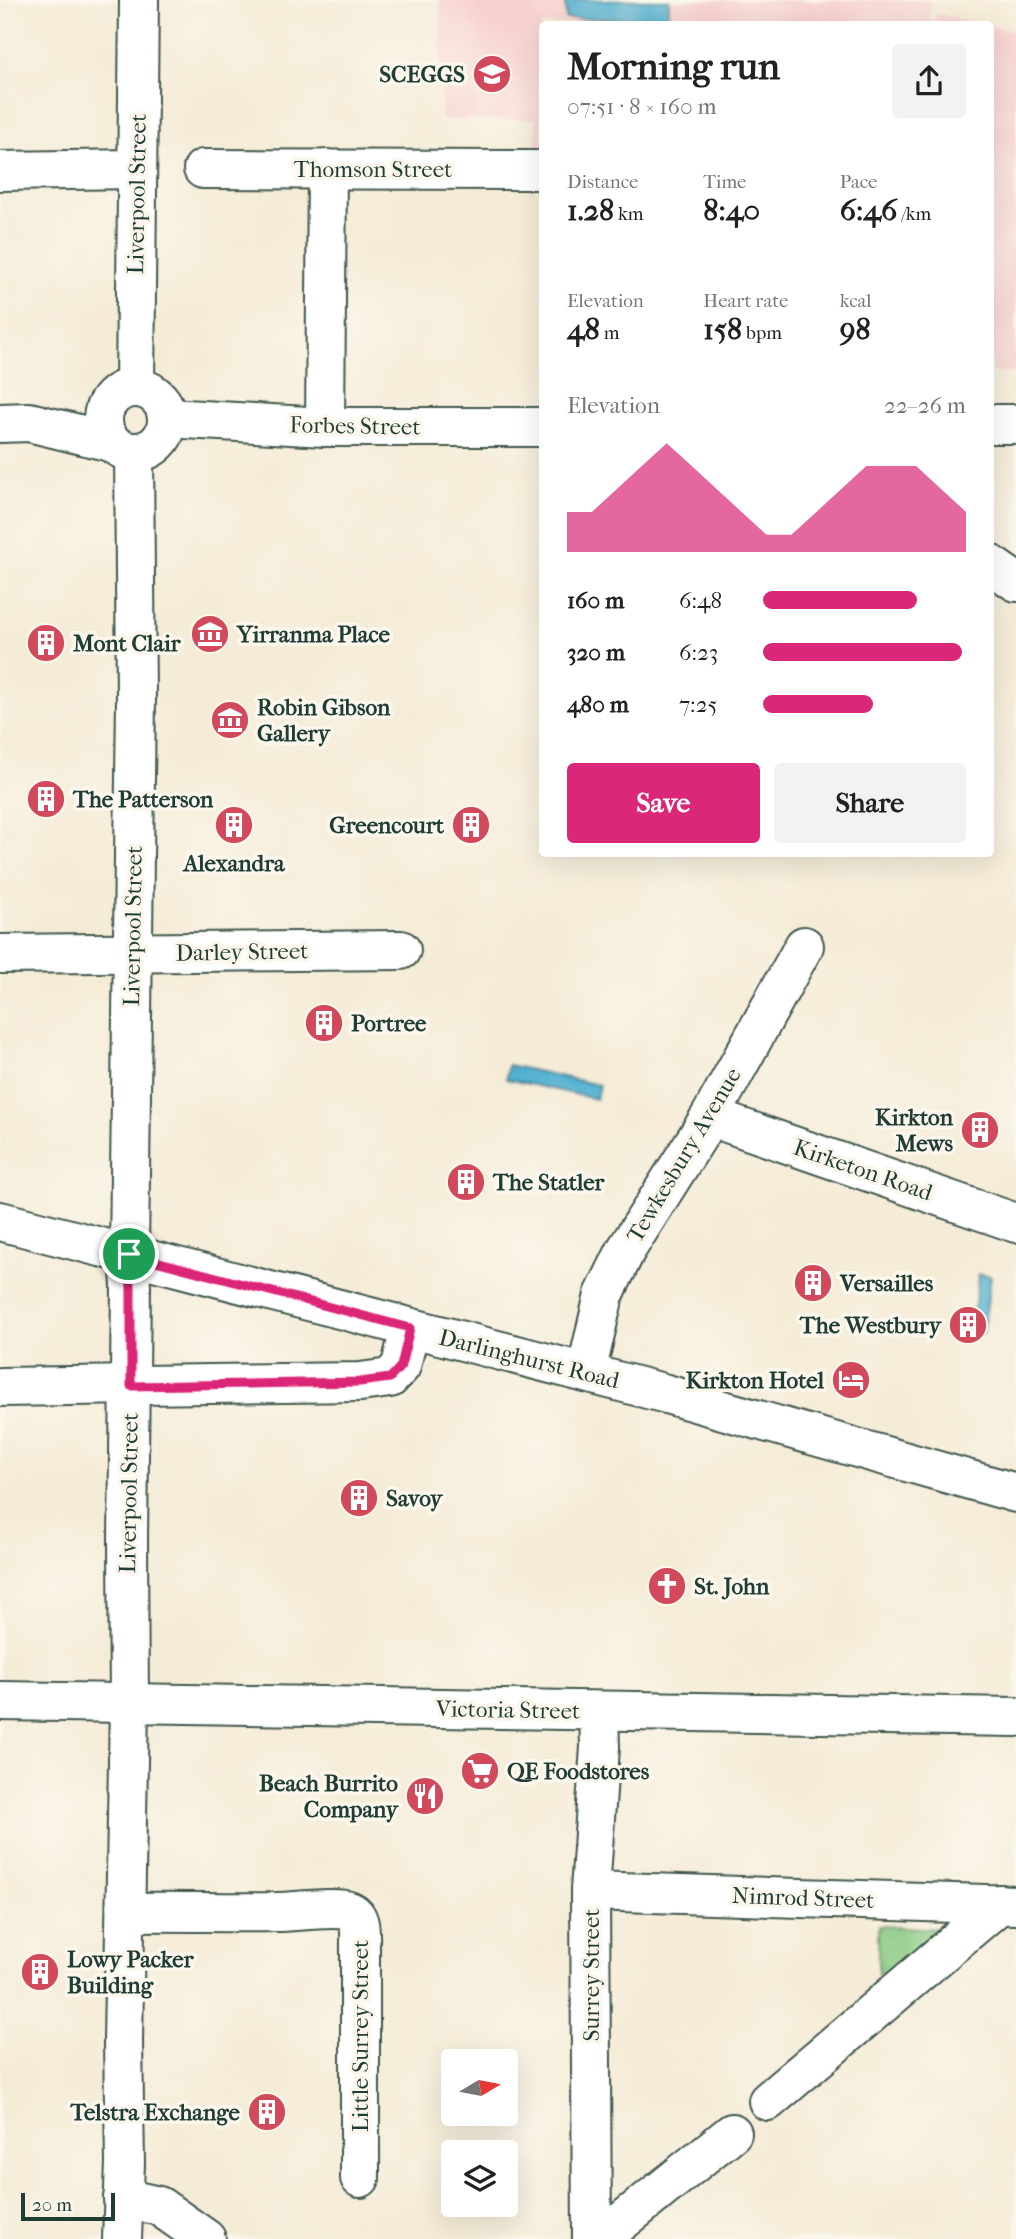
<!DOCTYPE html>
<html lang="en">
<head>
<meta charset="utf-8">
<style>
  body { margin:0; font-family:"IM FELL French Canon",serif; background:#f2f2f2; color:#222; height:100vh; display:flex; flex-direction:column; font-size:26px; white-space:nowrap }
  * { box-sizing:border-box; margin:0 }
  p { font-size:23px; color:#767676 }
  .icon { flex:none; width:38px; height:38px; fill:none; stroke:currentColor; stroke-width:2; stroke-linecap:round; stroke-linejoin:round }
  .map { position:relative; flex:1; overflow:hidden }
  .side { position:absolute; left:539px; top:21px; width:455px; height:836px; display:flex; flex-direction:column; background:#fff; border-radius:7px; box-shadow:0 7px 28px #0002 }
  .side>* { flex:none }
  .needle { width:46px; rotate:80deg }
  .tools { position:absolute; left:441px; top:2049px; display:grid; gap:14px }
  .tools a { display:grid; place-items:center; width:77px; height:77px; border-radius:7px; background:#fff; box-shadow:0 7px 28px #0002; font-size:35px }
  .scale { position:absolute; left:21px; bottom:18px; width:94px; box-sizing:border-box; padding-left:7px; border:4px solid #1f3d34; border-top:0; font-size:19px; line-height:24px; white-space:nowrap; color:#1f3d34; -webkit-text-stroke:5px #fbf7ec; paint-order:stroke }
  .pin { position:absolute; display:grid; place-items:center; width:60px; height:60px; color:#fff; margin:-30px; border:4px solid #fff; border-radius:50%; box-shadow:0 2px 7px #0007 }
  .round { display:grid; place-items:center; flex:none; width:74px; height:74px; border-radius:7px; background:#f2f2f2 }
  .overview { display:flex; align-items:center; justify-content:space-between; height:119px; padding:0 28px }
  h1 { font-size:38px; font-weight:800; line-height:52px }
  .metrics { display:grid; grid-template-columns:repeat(3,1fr); gap:10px; height:119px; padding:7px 28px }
  .metrics div { display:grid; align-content:center }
  .metrics b { font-size:30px; font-weight:800 }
  .metrics small { font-size:19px; font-weight:400 }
  .metrics p { font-size:19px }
  .chart { height:196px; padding:14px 28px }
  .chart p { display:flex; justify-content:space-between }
  .chart svg { width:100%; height:126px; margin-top:7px; fill:#db2777; opacity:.7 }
  .action { display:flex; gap:14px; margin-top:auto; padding:14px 28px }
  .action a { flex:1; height:80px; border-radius:7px; background:#db2777; color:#fff; font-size:28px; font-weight:800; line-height:80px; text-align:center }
  .action a+a { background:#f2f2f2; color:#222 }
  ul { padding:0 28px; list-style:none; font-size:23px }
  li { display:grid; grid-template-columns:112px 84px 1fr; align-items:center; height:52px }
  li i { height:18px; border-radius:9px; background:#db2777 }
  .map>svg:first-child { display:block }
  .built { fill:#f7d0ce }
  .green { fill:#86c880; stroke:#52825a; stroke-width:2 }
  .water { fill:#51b0d0; stroke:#387682; stroke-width:2 }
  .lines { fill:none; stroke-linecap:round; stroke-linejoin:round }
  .minor-casing { stroke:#3f574c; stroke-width:42 }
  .minor { stroke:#fff; stroke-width:38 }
  .route-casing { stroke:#fff; stroke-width:14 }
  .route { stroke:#db2777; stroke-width:9 }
  .labels { text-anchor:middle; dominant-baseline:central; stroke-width:7; stroke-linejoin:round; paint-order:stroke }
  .poi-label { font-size:23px; font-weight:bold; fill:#1f3d34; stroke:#fbf7ec; text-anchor:start }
  .street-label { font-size:23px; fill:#1f3d34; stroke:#fbf7ec }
</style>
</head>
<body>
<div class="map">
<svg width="1016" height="2239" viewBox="0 0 1016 2239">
  <rect width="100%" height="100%" fill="#fbf7ec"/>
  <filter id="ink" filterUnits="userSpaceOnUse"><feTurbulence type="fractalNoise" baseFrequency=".0143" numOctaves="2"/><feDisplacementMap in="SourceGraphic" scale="14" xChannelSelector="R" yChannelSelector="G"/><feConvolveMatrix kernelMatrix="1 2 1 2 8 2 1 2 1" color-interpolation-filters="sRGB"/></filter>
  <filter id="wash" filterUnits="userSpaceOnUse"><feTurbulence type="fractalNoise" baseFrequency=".00686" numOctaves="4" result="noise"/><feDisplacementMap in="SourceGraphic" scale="28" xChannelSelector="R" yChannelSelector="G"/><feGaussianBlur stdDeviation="1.57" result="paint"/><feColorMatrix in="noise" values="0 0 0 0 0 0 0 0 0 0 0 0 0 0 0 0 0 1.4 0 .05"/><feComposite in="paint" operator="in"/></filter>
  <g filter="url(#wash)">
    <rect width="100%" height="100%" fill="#f5ecd7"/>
    <g class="built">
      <path d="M 440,0 L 930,0 L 930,20 L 934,22 L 937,13 L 973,24 L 542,24 L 542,147 L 536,147 L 536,119 L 442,120 Z"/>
      <path d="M 990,26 L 1016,31 L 1016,372 L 991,373 Z"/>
    </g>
    <path class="green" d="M 878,1926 L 941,1929 L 878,1985 Z"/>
    <g class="water">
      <path d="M 565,0 L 669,0 L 669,18 L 566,19 Z"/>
      <path d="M 508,1065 L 599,1085 L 596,1099 L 506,1079 Z"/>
      <path d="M 979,1274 L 991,1276 L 983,1333 L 971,1331 Z"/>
    </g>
  </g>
  <g filter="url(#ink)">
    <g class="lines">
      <g class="minor-casing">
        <g id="minor">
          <path d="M 203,169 L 542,170"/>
          <path d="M 0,171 L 137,169"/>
          <path d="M 135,387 L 139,0"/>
          <circle cx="135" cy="420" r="32"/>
          <path d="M 167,418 L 325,427 L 542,427"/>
          <path d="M 0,423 L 29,422 L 111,442"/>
          <path d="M 990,424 L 1016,424"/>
          <path d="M 325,427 L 327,169"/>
          <path d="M 990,564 L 1016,582"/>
          <path d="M 0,954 L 401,950"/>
          <path d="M 710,1117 L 1016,1223"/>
          <path d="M 0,1221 L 663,1393 L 1016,1493"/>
          <path d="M 586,1373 L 604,1295 L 626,1250 L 710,1117 L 804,946"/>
          <path d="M 0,1387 L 360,1382 L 390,1378 L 401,1366 L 410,1328"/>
          <path d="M 0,1701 L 1016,1717"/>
          <path d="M 590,1891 L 1016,1905"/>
          <path d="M 126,1912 C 177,1911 227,1913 278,1912 C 294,1912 336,1906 349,1911 C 362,1916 360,1933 360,1945 L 360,2178"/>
          <path d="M 768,2101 L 1000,1904"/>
          <path d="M 123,2198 L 159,2206 L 206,2239"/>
          <path d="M 122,2239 L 125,2163 L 123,2042 L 129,1705 L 128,1539 L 131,1287 L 129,1253 L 136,699 L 134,452"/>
          <path d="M 592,2239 L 590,1891 L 600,1747 L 599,1711"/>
          <path d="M 600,2239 L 732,2133"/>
        </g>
      </g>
      <use href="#minor" class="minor"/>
    </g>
  </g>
  <g class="lines" filter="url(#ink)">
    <g class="route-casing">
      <path id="route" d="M 129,1254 L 410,1328 L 401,1366 L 390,1378 L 360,1382 L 131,1386 L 131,1287 Z"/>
    </g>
    <use href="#route" class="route"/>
  </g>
  <defs>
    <g id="school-disc" transform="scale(2.0125)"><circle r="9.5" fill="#d1495b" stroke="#fbf7ec"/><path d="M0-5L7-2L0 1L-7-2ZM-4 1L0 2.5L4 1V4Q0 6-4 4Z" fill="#fff"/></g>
    <g id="museum-disc" transform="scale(2.0125)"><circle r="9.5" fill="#d1495b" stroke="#fbf7ec"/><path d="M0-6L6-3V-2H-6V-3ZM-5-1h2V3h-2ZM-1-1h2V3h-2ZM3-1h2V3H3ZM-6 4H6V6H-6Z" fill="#fff"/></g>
    <g id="building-disc" transform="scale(2.0125)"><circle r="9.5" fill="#d1495b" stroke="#fbf7ec"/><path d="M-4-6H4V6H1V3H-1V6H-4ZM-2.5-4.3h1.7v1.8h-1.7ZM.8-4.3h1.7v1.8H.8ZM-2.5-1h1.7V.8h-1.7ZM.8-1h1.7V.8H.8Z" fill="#fff"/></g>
    <g id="hotel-disc" transform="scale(2.0125)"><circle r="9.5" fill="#d1495b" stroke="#fbf7ec"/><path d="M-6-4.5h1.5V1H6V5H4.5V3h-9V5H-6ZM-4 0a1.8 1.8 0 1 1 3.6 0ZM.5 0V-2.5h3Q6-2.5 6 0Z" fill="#fff"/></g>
    <g id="church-disc" transform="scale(2.0125)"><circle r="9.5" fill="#d1495b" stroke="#fbf7ec"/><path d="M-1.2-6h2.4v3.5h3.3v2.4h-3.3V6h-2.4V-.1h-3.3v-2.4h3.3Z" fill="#fff"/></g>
    <g id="supermarket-disc" transform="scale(2.0125)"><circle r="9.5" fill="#d1495b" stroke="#fbf7ec"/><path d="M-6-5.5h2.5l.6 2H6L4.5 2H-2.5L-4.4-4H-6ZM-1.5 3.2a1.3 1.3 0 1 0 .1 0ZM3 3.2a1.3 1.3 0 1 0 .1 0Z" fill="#fff"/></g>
    <g id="restaurant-disc" transform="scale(2.0125)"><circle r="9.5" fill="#d1495b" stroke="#fbf7ec"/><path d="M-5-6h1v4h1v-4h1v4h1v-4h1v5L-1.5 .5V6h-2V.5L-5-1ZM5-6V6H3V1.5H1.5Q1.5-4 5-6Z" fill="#fff"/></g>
  </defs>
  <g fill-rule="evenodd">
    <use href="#school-disc" x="492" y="74"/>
    <use href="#museum-disc" x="210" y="634"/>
    <use href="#building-disc" x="46" y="643"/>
    <use href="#museum-disc" x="230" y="720"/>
    <use href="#building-disc" x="46" y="799"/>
    <use href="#building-disc" x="234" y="825"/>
    <use href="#building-disc" x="471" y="825"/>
    <use href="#building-disc" x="324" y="1023"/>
    <use href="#building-disc" x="980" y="1130"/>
    <use href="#building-disc" x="466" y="1182"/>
    <use href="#building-disc" x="813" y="1283"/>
    <use href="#building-disc" x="968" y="1325"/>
    <use href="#hotel-disc" x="851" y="1380"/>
    <use href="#building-disc" x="359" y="1498"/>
    <use href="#church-disc" x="667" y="1586"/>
    <use href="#supermarket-disc" x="480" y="1771"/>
    <use href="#restaurant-disc" x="425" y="1796"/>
    <use href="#building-disc" x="40" y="1972"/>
    <use href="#building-disc" x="267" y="2112"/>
  </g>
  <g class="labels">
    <g class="poi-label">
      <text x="465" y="74" text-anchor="end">SCEGGS</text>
      <text x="237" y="634">Yirranma Place</text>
      <text x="73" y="643">Mont Clair</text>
      <text x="257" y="707">Robin Gibson<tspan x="257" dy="26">Gallery</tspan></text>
      <text x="73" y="799">The Patterson</text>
      <text x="444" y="825" text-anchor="end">Greencourt</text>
      <text x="234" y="863" text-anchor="middle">Alexandra</text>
      <text x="351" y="1023">Portree</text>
      <text x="953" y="1117" text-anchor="end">Kirkton<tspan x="953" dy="26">Mews</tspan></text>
      <text x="493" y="1182">The Statler</text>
      <text x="840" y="1283">Versailles</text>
      <text x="941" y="1325" text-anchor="end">The Westbury</text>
      <text x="824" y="1380" text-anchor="end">Kirkton Hotel</text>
      <text x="386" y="1498">Savoy</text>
      <text x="694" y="1586">St. John</text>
      <text x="507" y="1771">QE Foodstores</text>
      <text x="398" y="1783" text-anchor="end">Beach Burrito<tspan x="398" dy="26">Company</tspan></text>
      <text x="67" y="1959">Lowy Packer<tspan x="67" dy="26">Building</tspan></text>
      <text x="240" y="2112" text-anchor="end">Telstra Exchange</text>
    </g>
    <g class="street-label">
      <text x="373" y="169">Thomson Street</text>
      <text transform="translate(137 194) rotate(-89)">Liverpool Street</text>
      <text transform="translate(355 426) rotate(1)">Forbes Street</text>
      <text transform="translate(133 926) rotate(-89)">Liverpool Street</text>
      <text transform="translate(242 952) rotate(-1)">Darley Street</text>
      <text transform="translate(684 1155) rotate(-59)">Tewkesbury Avenue</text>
      <text transform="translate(863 1170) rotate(19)">Kirketon Road</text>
      <text transform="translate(529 1359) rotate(14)">Darlinghurst Road</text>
      <text transform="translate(129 1493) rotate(-89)">Liverpool Street</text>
      <text transform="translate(508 1710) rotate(1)">Victoria Street</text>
      <text transform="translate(803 1898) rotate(2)">Nimrod Street</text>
      <text transform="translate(591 1975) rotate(-90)">Surrey Street</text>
      <text transform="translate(360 2036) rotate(-90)">Little Surrey Street</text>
    </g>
  </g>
</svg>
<div class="tools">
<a><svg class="needle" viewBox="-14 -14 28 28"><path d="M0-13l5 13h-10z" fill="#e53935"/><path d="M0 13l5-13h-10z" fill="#767676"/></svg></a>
<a><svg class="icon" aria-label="layers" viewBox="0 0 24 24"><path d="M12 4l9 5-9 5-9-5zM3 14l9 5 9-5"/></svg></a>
</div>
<div class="scale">20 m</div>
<div class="pin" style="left:129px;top:1254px;background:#1e9e55"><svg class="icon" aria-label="arrive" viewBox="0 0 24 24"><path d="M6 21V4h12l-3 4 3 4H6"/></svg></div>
<section class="side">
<div class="overview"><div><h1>Morning run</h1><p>07:51 · 8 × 160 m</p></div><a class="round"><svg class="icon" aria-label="share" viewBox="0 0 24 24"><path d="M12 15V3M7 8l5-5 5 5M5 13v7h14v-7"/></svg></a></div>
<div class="metrics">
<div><p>Distance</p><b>1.28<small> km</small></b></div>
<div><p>Time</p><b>8:40</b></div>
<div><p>Pace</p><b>6:46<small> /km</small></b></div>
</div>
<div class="metrics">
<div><p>Elevation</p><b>48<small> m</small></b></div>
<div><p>Heart rate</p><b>158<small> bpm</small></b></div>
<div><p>kcal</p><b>98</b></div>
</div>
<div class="chart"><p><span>Elevation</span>22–26 m</p>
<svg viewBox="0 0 160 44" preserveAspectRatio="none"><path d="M0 44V30L10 30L20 22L30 14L40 6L50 14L60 22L70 30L80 38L90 38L100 30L110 22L120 14L130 14L140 14L150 22L160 30V44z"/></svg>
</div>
<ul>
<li><b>160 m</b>6:48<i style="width:76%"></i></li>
<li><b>320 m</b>6:23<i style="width:98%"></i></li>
<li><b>480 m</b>7:25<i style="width:54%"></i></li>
</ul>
<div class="action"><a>Save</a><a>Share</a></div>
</section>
</div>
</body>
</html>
